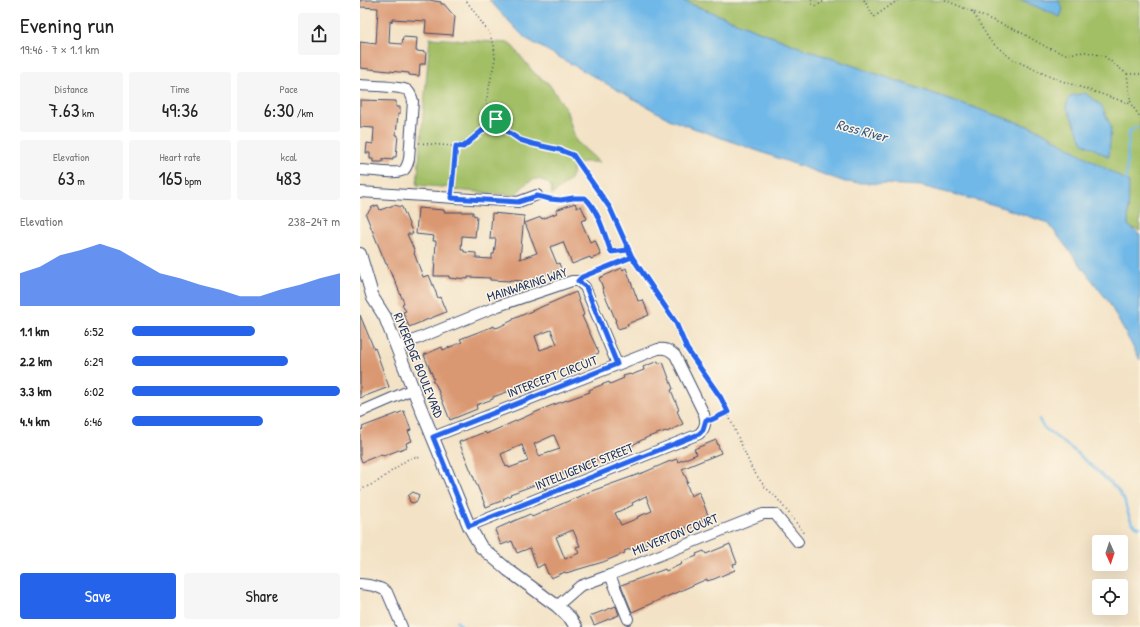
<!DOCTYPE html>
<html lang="en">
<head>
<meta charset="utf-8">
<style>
  body { margin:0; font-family:"Patrick Hand",sans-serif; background:#f6f6f6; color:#222; height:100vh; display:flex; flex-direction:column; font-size:15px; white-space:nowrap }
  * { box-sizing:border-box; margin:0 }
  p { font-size:13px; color:#767676 }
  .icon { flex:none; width:22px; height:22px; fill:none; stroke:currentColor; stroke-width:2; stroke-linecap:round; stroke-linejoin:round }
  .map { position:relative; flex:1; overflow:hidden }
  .details { display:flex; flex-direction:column; background:#fff; width:360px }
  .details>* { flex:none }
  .needle { width:26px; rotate:177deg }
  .controls { position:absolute; left:732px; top:535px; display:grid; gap:8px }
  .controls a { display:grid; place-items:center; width:36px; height:36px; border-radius:4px; background:#fff; box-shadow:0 4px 16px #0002; font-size:20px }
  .pin { position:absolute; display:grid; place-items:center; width:34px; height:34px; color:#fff; margin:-17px; border:2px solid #fff; border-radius:50%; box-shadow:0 1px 4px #0007 }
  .round { display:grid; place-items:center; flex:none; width:42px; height:42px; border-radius:4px; background:#f6f6f6 }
  .overview { display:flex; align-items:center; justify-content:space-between; height:68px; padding:0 20px }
  h1 { font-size:22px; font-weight:600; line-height:30px }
  .figures { display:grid; grid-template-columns:repeat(3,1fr); gap:6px; height:68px; padding:4px 20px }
  .figures div { display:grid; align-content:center; border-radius:4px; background:#f6f6f6; text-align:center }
  .figures b { font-size:20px; font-weight:600 }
  .figures small { font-size:11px; font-weight:400 }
  .figures p { font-size:11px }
  .chart { height:112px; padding:8px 20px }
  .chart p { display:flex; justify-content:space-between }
  .chart svg { width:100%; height:72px; margin-top:4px; fill:#2563eb; opacity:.7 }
  .action { display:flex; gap:8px; margin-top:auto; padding:8px 20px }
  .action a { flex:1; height:46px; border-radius:4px; background:#2563eb; color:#fff; font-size:16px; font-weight:600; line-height:46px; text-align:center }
  .action a+a { background:#f6f6f6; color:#222 }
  ul { padding:0 20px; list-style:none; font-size:13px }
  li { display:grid; grid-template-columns:64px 48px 1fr; align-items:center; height:30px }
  li i { height:10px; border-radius:5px; background:#2563eb }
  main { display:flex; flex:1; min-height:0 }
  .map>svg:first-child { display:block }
  .green { fill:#a3bf66; stroke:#5f7762 }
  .water { fill:#70b8e8; stroke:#4674a3 }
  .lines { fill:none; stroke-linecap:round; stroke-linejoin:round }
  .stream { stroke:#70b8e8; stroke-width:2.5 }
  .building { fill:#da9872; fill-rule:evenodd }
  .minor-casing { stroke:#3b4a6d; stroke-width:12 }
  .tertiary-casing { stroke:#3b4a6d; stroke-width:14 }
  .path { stroke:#3b4a6d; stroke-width:1.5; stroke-dasharray:1 3; stroke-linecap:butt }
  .minor { stroke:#fff; stroke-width:10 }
  .tertiary { stroke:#fff; stroke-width:12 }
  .route-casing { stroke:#fff; stroke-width:8 }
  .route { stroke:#2563eb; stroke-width:5 }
  .labels { text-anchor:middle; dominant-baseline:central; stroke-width:3; stroke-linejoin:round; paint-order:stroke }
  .street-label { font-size:13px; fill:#1b2f5e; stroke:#fcf5e5 }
  .water-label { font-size:14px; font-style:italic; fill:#355887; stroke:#fcf5e5 }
</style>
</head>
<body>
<main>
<section class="details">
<div class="overview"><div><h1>Evening run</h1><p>19:46 · 7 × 1.1 km</p></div><a class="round"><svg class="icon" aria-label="share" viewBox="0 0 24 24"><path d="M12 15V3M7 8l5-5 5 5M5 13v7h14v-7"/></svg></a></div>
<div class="figures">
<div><p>Distance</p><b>7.63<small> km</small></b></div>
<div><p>Time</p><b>49:36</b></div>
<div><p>Pace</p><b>6:30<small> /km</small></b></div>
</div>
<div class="figures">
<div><p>Elevation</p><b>63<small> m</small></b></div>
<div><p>Heart rate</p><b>165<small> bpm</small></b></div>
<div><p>kcal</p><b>483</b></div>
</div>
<div class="chart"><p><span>Elevation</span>238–247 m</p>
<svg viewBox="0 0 160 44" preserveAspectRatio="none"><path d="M0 44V24L10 20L20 13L30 10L40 6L50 10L60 17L70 24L80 27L90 31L100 34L110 38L120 38L130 34L140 31L150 27L160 24V44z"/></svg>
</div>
<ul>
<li><b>1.1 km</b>6:52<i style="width:59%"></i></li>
<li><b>2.2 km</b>6:29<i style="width:75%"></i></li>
<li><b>3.3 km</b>6:02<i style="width:100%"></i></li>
<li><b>4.4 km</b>6:46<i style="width:63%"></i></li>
</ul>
<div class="action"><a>Save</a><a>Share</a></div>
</section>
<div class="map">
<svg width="780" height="627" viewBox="0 0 780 627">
  <rect width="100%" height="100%" fill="#fcf5e5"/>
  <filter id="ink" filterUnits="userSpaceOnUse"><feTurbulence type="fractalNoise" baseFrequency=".025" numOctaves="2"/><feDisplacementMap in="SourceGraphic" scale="8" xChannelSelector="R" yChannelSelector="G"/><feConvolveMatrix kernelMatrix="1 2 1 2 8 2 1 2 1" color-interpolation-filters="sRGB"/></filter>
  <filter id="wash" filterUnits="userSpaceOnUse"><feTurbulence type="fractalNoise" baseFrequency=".012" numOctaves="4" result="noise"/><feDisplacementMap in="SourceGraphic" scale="16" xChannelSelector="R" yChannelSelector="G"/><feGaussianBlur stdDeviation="0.9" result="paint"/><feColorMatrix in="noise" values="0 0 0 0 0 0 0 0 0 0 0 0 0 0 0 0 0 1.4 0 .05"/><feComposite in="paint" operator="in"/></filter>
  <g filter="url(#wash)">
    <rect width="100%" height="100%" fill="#f3e2c5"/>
    <g class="green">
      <path d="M 321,0 L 780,0 L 780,231 L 768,226 L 768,182 L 679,130 L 436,46 Z"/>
      <path d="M 70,38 L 150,43 L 174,73 L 189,84 L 206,109 L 216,141 L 239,162 L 222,162 L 213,169 L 211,179 L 192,195 L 191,186 C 175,172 167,182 155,195 L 94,190 L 94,188 L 57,185 Z"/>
    </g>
    <g class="water">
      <path d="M 129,0 L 321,0 L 436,46 L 679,130 L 769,182 L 768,225 L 780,235 L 780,360 L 748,301 L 688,223 L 635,205 L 561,186 L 485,182 L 311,120 L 165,38 Z"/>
      <path d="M 661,0 L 698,0 L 703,9 L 700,17 Z"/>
      <path d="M 725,93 L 742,106 L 751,127 L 749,157 L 723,143 L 706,106 L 710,96 Z"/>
    </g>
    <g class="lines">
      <g class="stream">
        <path d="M 766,181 L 769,131 L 778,127"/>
        <path d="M 679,419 L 683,427 L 716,452 L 756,488 L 764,499 L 768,513 L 772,523 L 778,527 L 780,527"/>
        <path d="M 96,621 L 103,627"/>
      </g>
    </g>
    <g id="blocks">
      <g class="building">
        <path d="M 0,0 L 69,0 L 81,2 L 81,4 L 84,4 L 95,17 L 93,35 L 65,33 L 66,21 L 32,19 L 32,22 L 30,21 L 29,43 L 42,44 L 43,37 L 57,38 L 56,51 L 66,52 L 65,64 L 60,64 L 59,76 L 49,75 L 49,73 L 0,68 L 0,42 L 16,44 L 18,8 L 0,7 Z"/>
        <path d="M 0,100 L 36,101 L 36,107 L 40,107 L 40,114 L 38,114 L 36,135 L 38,135 L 36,157 L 33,157 L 33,160 L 23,159 L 23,162 L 13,162 L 13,159 L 10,159 L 10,153 L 6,153 L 7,143 L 13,144 L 14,128 L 0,127 Z"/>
        <path d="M 215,203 L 217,208 L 221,206 L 227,219 L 221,221 L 230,242 L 235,240 L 241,255 L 231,259 L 230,257 L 212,264 L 203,242 L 190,247 L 197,264 L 199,263 L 201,269 L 163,283 L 162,281 L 150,280 L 150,281 L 130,280 L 130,278 L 108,277 L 108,279 L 97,278 L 97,279 L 89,278 L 89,276 L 74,276 L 76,241 L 73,241 L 74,236 L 56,234 L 58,208 L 84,210 L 84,212 L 113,212 L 113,215 L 117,216 L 115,237 L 102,236 L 101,250 L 104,250 L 104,252 L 116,253 L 116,258 L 132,259 L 132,254 L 134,254 L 136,239 L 130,239 L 132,213 L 164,216 L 160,259 L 177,253 L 165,223 L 181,217 L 182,219 L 197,213 L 196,210 Z"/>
        <path d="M 18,205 L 20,210 L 34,205 L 42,207 L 53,234 L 47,234 L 55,252 L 54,253 L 63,277 L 69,275 L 78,298 L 80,297 L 86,312 L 49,327 L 43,312 L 46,311 L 42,304 L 44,303 L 33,276 L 32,276 L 27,264 L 26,264 L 6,215 L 12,207 Z"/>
        <path d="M 262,268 L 263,270 L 266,268 L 278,301 L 283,300 L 289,315 L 267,324 L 268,326 L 258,329 L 255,321 L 256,321 L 242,288 L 243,288 L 239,278 Z"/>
        <path d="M 216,292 L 224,315 L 222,316 L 239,353 L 221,360 L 222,363 L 185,378 L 133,397 L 133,399 L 116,405 L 117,409 L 90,420 L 76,385 L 72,380 L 74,379 L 64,355 L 82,347 L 83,350 L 102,342 L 100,339 L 134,326 L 135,328 L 139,327 L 153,320 L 153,319 ZM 191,330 L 197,344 L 180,350 L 175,336 Z"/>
        <path d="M 0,315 L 14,349 L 15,348 L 29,387 L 0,398 Z"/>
        <path d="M 298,361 L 299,364 L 303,362 L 313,389 L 311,390 L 319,410 L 317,411 L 323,424 L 307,432 L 306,431 L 288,437 L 272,445 L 272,447 L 223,465 L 184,481 L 187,488 L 185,489 L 179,483 L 177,484 L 150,494 L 151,495 L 143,499 L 144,500 L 126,507 L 99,442 L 125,432 L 126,434 L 190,406 L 230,392 L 229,390 L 236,387 L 249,382 L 250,384 L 264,378 L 263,376 L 270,374 L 271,375 L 284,370 L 283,367 ZM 194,435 L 200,449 L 179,456 L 174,444 ZM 162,445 L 168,461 L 149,468 L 148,466 L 146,467 L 141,454 Z"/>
        <path d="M 44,411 L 51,430 L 48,431 L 52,441 L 46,443 L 47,447 L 23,456 L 22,454 L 2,462 L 0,457 L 0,430 L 3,429 L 2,427 Z"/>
        <path d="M 356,440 L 361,453 L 322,469 L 328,482 L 326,482 L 331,496 L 339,492 L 348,515 L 342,518 L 343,520 L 294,541 L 264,551 L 265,553 L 243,562 L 206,573 L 205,572 L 191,578 L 189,574 L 188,574 L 184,564 L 177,568 L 170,548 L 157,553 L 152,541 L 141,545 L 135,530 L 138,528 L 170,514 L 172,517 L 229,492 L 285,472 L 308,462 L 317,459 L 318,462 L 337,454 L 334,449 ZM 286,496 L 292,511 L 277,517 L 278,518 L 261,525 L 255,513 L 273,505 L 272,503 ZM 213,530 L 220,546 L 216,547 L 219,553 L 205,559 L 196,537 Z"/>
        <path d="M 53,492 L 59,495 L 57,501 L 53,503 L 50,502 L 48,496 Z"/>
        <path d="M 370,544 L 377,563 L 373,564 L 375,570 L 354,579 L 347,581 L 347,579 L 272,612 L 261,585 L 300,571 L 305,569 L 306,571 L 322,564 L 321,562 L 337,556 L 336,554 L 344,551 L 346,554 Z"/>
        <path d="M 256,606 L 259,615 L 234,625 L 230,616 Z"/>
      </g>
    </g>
  </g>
  <g filter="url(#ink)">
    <use href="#blocks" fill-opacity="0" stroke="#3b4a6d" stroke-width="1"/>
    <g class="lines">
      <g class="minor-casing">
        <g id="minor">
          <path d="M 0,85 C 10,86 39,86 47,90 C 51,93 52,97 53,101 L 49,159 C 48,163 47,167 44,170 C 38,175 9,170 0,170"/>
          <path d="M 0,192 L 158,202 L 177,195"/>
          <path d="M 37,347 L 138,306 L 212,281 L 218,281 L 225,287 L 257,364"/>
          <path d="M 0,412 L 53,389"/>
          <path d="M 73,437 L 298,349 C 306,348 309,350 315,355 L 344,414 C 346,422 346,428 339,434 L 109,526"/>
          <path d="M 250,575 L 268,619"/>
          <path d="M 0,584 C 10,585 19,586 27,592 L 42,627"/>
          <path d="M 197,606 L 220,586 L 250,575 L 403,514 L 415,514 L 438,542"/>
        </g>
      </g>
      <g class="tertiary-casing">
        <path id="tertiary" d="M 0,254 L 13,298 L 25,317 L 53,389 L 109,526 L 121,547 L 148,570 L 197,606 L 210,618 L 216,627"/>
      </g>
      <g class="path">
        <path d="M 451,0 L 452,4 L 457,6 L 465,0"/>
        <path d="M 504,0 L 514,17 L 538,0"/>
        <path d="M 585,0 L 660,32 L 688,48 L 705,54 L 726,52 L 744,56 L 767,74 L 771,104"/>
        <path d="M 612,11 L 630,41 L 652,59 L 693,78 L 771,104 L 780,117"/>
        <path d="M 767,74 L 780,74"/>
        <path d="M 136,119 L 148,132 L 160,140 L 173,144 L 200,150 L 213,155 L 250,208 L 257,223 L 261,237 L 272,257 L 316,323 L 327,349 L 361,398 L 392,469 L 405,487 L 416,497 L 446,535"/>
        <path d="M 59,143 L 103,147 L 136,119 L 129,109 L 126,102 L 135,59 L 134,45 L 129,33 L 106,0"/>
        <path d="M 92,190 L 96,146"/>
        <path d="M 185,198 L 201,201 L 213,198 L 225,198 C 238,209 245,236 251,252 L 268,250"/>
        <path d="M 226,276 L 272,257"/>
        <path d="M 353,419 L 368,412"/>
        <path d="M 0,490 L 17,482 L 48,459 L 54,457 L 62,458"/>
      </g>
      <use href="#minor" class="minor"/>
      <use href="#tertiary" class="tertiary"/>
    </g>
  </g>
  <g class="lines" filter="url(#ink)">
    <g class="route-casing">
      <path id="route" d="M 136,119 L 148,132 L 160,140 L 173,144 L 200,150 L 213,155 L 250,208 L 272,257 L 222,277 L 218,281 L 226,287 L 257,364 L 73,437 L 109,526 L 339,434 L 343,430 L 346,420 L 351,420 L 368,412 L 361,398 L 327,349 L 316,323 L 272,257 L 268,250 L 251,252 C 245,236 238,209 225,198 L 213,198 L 201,200 L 190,199 L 177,196 L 158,202 L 91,198 L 96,146 L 103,147 L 136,119"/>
    </g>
    <use href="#route" class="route"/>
  </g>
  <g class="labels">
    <g class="street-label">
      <text transform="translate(167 284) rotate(-18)">MAINWARING WAY</text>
      <text transform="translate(59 365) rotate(68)">RIVEREDGE BOULEVARD</text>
      <text transform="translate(192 376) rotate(-21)">INTERCEPT CIRCUIT</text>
      <text transform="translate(224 466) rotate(-22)">INTELLIGENCE STREET</text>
      <text transform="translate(315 534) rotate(-22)">MILVERTON COURT</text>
    </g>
    <g class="water-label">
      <text transform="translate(502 130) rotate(15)">Ross River</text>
    </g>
  </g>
</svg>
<div class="controls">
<a><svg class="needle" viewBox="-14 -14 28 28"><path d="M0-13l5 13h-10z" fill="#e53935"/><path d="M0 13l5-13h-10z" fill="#767676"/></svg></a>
<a><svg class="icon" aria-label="locate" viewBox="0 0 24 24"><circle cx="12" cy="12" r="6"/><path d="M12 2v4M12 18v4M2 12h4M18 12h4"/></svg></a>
</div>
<div class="pin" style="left:136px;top:119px;background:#1e9e55"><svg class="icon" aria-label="arrive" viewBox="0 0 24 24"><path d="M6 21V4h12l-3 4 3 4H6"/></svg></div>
</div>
</main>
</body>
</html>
